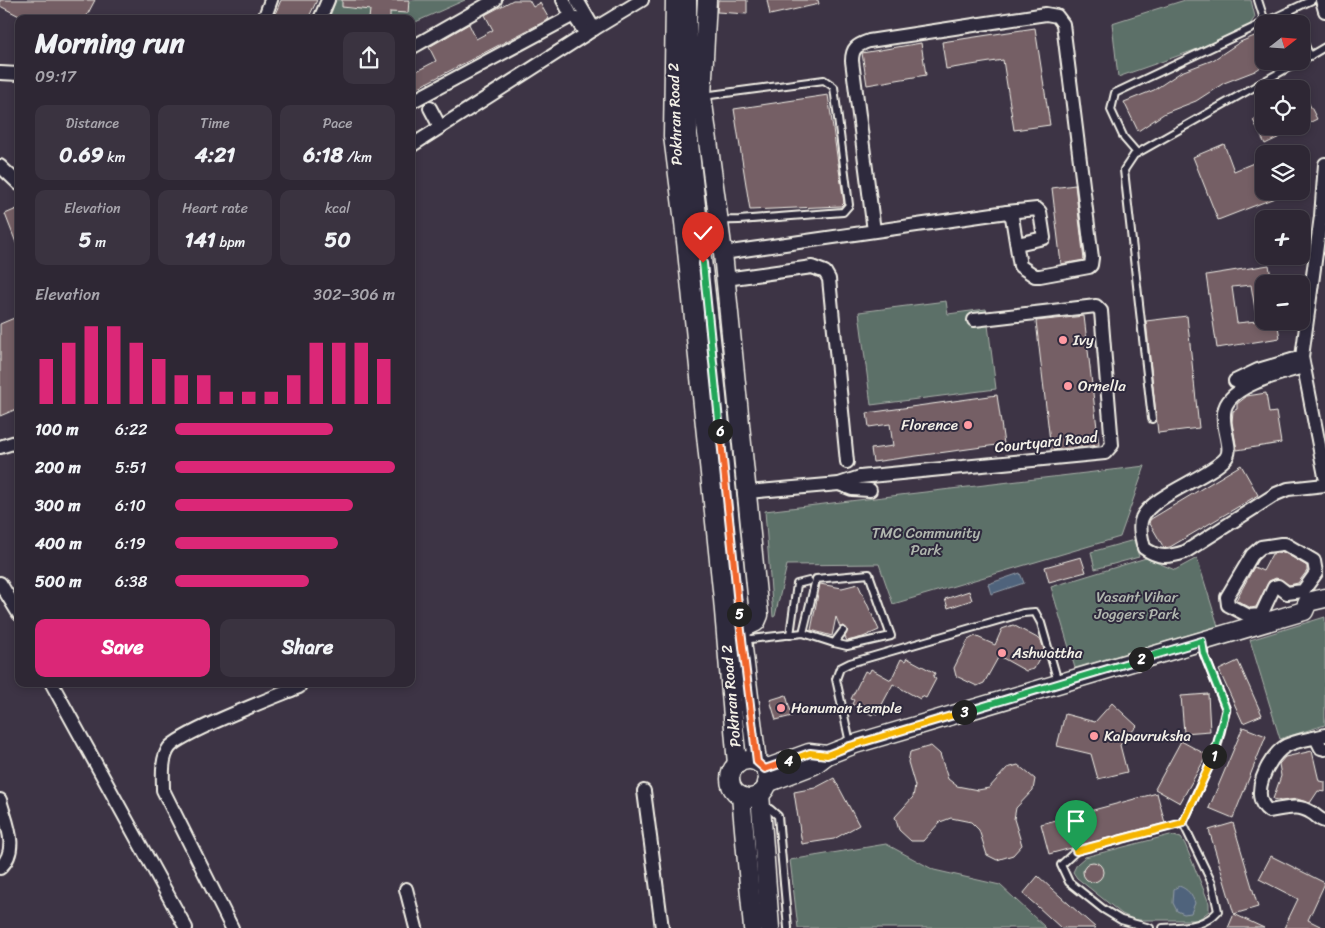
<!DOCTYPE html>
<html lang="en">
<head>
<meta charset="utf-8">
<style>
  body { margin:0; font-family:Sriracha,sans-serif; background:#3a3340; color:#f1f3f6; height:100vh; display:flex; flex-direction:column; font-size:19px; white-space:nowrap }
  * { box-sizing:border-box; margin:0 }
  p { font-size:16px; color:#a7a5ac }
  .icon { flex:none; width:28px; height:28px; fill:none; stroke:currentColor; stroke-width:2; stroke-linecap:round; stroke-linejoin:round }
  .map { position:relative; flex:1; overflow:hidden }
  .sheet { position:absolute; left:15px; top:15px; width:400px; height:672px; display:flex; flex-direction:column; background:#2e2734; border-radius:10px; box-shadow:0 2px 8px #0003,0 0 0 1px #49444f }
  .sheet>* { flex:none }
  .needle { width:32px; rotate:73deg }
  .tools { position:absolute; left:1255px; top:15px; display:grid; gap:10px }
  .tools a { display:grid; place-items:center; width:55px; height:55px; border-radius:10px; background:#2e2734; box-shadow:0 2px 8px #0003,0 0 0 1px #49444f; font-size:25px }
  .pin { position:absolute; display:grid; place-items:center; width:42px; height:42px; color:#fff; margin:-51px -21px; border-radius:50% 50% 50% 0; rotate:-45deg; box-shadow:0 0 5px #0007 }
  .pin .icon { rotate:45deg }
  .km { position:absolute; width:25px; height:25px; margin:-12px; border-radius:50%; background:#222; color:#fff; font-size:14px; line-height:25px; text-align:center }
  .round { display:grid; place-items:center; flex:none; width:52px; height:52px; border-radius:10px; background:#3a3340 }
  .head { display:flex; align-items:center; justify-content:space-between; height:85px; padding:0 20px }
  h1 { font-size:28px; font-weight:700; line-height:38px }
  .figures { display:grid; grid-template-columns:repeat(3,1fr); gap:8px; height:85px; padding:5px 20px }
  .figures div { display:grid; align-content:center; border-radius:10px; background:#3a3340; text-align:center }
  .figures b { font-size:21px; font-weight:700 }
  .figures small { font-size:14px; font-weight:400 }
  .figures p { font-size:14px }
  .chart { height:140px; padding:10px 20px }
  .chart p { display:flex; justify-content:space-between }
  .chart svg { width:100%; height:90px; margin-top:5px; stroke:#db2777; stroke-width:6 }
  .action { display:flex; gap:10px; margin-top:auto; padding:10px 20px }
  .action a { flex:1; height:58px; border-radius:10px; background:#db2777; color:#fff; font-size:20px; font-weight:700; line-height:58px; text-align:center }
  .action a+a { background:#3a3340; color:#f1f3f6 }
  ul { padding:0 20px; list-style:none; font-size:16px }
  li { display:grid; grid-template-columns:80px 60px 1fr; align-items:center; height:38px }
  li i { height:12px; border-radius:6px; background:#db2777 }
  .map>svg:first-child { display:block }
  .green { fill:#5c6f68; stroke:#a8b0a8 }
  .water { fill:#50637b; stroke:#929ca7 }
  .building { fill:#755e65; stroke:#f4f1e8; fill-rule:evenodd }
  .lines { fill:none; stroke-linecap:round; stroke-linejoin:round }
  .lane-casing { stroke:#f4f1e8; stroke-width:10 }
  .street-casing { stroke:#f4f1e8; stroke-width:16 }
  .secondary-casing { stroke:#f4f1e8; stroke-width:21 }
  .lane { stroke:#2f2a3d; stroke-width:6 }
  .street { stroke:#2f2a3d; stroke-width:12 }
  .secondary { stroke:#2f2a3d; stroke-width:18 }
  .split-1-casing { stroke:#fff; stroke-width:10 }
  .split-2-casing { stroke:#fff; stroke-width:10 }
  .split-3-casing { stroke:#fff; stroke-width:10 }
  .split-4-casing { stroke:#fff; stroke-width:10 }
  .split-5-casing { stroke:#fff; stroke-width:10 }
  .split-6-casing { stroke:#fff; stroke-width:10 }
  .split-7-casing { stroke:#fff; stroke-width:10 }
  .split-1 { stroke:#f5b400; stroke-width:6 }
  .split-2 { stroke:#22a559; stroke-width:6 }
  .split-3 { stroke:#22a559; stroke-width:6 }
  .split-4 { stroke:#f5b400; stroke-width:6 }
  .split-5 { stroke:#f0652b; stroke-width:6 }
  .split-6 { stroke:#f0652b; stroke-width:6 }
  .split-7 { stroke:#22a559; stroke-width:6 }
  .poi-dot { fill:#ff9aa2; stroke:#2f2a3d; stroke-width:2 }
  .labels { text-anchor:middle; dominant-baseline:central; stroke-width:4; stroke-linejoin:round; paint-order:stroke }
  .street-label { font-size:15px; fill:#f4f1e8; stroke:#2f2a3d }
  .poi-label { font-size:15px; fill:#f4f1e8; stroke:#2f2a3d; text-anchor:start }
  .park-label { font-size:15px; fill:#b0b6ae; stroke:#2f2a3d }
</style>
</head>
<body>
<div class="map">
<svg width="1325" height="928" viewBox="0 0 1325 928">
  <rect width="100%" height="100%" fill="#3d3445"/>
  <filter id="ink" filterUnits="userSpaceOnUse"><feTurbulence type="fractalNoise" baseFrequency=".02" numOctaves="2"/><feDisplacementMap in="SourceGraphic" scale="10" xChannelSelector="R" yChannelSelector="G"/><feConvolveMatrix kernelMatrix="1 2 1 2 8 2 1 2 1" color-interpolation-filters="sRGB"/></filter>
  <g filter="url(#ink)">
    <g class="green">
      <path d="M 336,0 L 465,0 L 411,24 L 411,19 L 329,19 Z"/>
      <path d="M 1185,0 L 1251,0 L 1255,17 L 1249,26 L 1240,34 L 1118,77 L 1112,23 Z"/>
      <path d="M 946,301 L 948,314 L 986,309 L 996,389 L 871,405 L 859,312 Z"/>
      <path d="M 1145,466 L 1120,537 L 893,604 L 879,564 L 787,565 L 775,616 L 773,617 L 765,511 Z"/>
      <path d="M 1134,540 L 1139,557 L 1095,569 L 1091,552 Z"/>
      <path d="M 1146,558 L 1175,570 L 1197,558 L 1218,626 L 1075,668 L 1051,587 Z"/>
      <path d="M 1325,617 L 1325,725 L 1280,739 L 1250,640 Z"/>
      <path d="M 1170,835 L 1181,838 L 1185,844 L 1209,903 L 1209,911 L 1198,920 L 1135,920 L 1122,914 L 1077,878 L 1073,872 L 1077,864 L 1085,857 Z"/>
      <path d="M 886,844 L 934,870 L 1000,885 L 1046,928 L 798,928 L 790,860 Z"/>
    </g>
    <g class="water">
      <path d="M 1020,573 L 1024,583 L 991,594 L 988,584 Z"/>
      <path d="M 1179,886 C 1188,889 1192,895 1195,903 L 1191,913 L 1184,914 L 1177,911 L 1173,903 L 1174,889 Z"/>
    </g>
    <g class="building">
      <path d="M 0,0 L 95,0 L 85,19 L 25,19 L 0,6 Z"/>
      <path d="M 281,0 L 317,0 L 308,19 L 273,19 Z"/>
      <path d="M 342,0 L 409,0 L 408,13 L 390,12 L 390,19 L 369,19 L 370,10 L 342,7 Z"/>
      <path d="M 513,0 L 529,0 L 533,7 L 540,3 L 549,19 L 411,91 L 411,74 L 436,61 L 429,47 L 469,24 L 476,39 L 493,30 L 485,15 Z"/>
      <path d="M 718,0 L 747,0 L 747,14 L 717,12 Z"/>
      <path d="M 767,0 L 818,0 L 819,4 L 770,15 Z"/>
      <path d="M 1035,28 L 1050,125 L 1014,130 L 1003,60 L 946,69 L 942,42 Z"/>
      <path d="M 1264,32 L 1264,65 L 1255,71 L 1224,83 L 1196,101 L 1165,113 L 1138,131 L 1124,102 L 1154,90 L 1181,72 L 1213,60 L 1240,42 Z"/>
      <path d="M 921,43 L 926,75 L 867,85 L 862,53 Z"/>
      <path d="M 1301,88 L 1317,119 L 1265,144 L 1253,120 L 1264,114 L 1264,126 L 1301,126 Z"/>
      <path d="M 828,95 L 844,203 L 841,206 L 750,210 L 734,109 Z"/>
      <path d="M 1224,144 L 1234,171 L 1261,160 L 1264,168 L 1264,191 L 1290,192 L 1218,220 L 1193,157 Z"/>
      <path d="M 1075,185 L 1084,260 L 1061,264 L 1052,188 Z"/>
      <path d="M 19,208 L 19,248 L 18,248 L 5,214 Z"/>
      <path d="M 1269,265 L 1272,284 L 1264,284 L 1264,321 L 1277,321 L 1280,338 L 1217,348 L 1206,275 ZM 1251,285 L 1257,321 L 1237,323 L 1232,287 Z"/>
      <path d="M 19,316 L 19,408 L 0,416 L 0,324 Z"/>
      <path d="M 1084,316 L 1099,445 L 1051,450 L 1036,321 Z"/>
      <path d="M 1187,316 L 1199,428 L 1158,433 L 1146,321 Z"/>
      <path d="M 1266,393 L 1269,413 L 1276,412 L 1281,443 L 1237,450 L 1232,422 L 1233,411 L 1237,409 L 1237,404 L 1247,396 Z"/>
      <path d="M 997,395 L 1004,444 L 873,462 L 871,449 L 893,446 L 890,424 L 869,427 L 867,413 Z"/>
      <path d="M 1241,465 L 1258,495 L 1170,547 L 1164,548 L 1149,522 L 1151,519 Z"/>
      <path d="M 1283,552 L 1307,566 L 1307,571 L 1298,583 L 1289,585 L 1276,578 L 1269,581 L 1256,607 L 1251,608 L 1236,600 L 1254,567 L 1263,571 L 1272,554 Z"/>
      <path d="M 1081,557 L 1086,572 L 1049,582 L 1045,567 Z"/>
      <path d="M 820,584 L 842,588 L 858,584 L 879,630 L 863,637 L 847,641 L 845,637 L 847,629 L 844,626 L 840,627 L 836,617 L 832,636 L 811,630 Z"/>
      <path d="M 969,591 L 972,600 L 948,608 L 945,599 Z"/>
      <path d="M 1013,625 L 1041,640 L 1044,650 L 1034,669 L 1026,671 L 999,656 L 984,683 L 977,686 L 956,676 L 954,668 L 968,640 L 975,636 L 995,645 L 1002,629 Z"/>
      <path d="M 907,658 L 935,673 L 933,677 L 936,679 L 926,698 L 922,696 L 920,699 L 893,684 L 877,714 L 873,712 L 872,715 L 852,704 L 854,700 L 851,699 L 865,671 L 869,673 L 871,669 L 891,680 L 901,659 L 905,661 Z"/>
      <path d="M 1238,661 L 1262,715 L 1243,723 L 1219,670 Z"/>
      <path d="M 1208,694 L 1210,731 L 1184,733 L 1181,696 Z"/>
      <path d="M 786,695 L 792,716 L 776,720 L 770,700 Z"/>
      <path d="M 1112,703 L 1137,726 L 1120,745 L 1127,772 L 1098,779 L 1091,754 L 1057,746 L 1065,714 L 1095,722 Z"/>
      <path d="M 1243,727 L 1266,736 L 1233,818 L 1209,808 Z"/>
      <path d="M 1181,741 L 1207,755 L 1180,803 L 1155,789 Z"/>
      <path d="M 931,746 L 940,754 L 948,779 L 957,786 L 978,790 L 989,788 L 1007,768 L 1018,765 L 1035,779 L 1033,790 L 1016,808 L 1014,819 L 1022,845 L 1013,855 L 997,860 L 987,855 L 979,830 L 971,822 L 951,818 L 940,822 L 923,841 L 911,841 L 899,830 L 895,817 L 913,797 L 915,786 L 908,762 L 910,752 Z"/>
      <path d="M 1312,751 L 1319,781 L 1325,782 L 1325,792 L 1318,791 L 1310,803 L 1297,799 L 1281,801 L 1273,799 L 1281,776 L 1279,764 L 1285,757 Z"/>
      <path d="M 834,778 L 859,825 L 834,839 L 802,844 L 794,792 L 815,788 Z"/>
      <path d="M 1157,793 L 1165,823 L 1049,854 L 1041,824 Z"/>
      <path d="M 1233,823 L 1258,907 L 1234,914 L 1209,830 Z"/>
      <path d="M 1271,856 L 1325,883 L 1308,920 L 1324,928 L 1284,928 L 1298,899 L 1259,879 Z"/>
      <circle cx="1093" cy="872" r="10"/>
      <path d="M 1038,876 L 1052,889 L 1096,928 L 1061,928 L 1037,906 L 1023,894 Z"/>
      <path d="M 1234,914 L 1264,928 L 1228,928 Z"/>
    </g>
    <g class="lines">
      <g class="lane-casing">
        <g id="lane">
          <path d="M 1258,0 L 1265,22"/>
          <path d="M 1289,11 L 1295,24"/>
          <path d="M 1301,37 L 1310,56"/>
          <path d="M 1301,61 L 1325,47"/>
          <path d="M 1137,153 L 1124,138 L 1111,110 L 1115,93 L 1312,0"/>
          <path d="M 698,221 L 739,220 L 843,212 L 849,205 L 834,87 L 824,80 L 703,96"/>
          <path d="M 1152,419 L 1124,170 L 1134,155 L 1300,61"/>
          <path d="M 803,633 L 816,579 L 869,574 L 891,636 L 847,646 L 834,643"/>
          <path d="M 790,635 L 797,584 L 809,581"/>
          <path d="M 742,640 L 803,633 L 834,643 L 843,631"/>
          <path d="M 850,743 L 836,679 L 840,668 L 850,663 L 1023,613 L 1035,612 L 1041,623 L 1058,682"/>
          <path d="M 762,806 L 770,809 L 778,816 L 788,928"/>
          <path d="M 1150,928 L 1121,920 L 1103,909 L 1069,882 L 1061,865 L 1076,851 L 1183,823 L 1216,751 L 1226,709 L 1204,654 L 1202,642"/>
          <path d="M 1163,928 C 1185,926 1203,928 1218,911 L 1212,883 L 1183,823"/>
        </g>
      </g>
      <g class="street-casing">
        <g id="street">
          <path d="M 577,0 L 594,29"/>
          <path d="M 1322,0 L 1325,11"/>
          <path d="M 264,19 L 271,0"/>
          <path d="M 320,19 L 328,0"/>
          <path d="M 576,19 L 586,34"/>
          <path d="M 411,48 L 495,0"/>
          <path d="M 0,73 L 19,74"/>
          <path d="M 411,102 L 568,18 L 570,13 L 563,0"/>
          <path d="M 430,108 L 440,127"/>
          <path d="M 411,146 L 594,29 L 642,0"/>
          <path d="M 1325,164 L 1321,216 L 1302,357 L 1325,476"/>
          <path d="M 0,166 L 19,184"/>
          <path d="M 1007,212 L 1037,209 L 1040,212 L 1044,238 L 1017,244"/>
          <path d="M 723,253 L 1007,212 L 1012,217 L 1020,266 L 1035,276 L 1040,276 L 1089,267 L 1091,265 L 1092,258 L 1063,24 L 1057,16 L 1046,14 L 869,41 C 857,45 852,48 852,61 L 874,231"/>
          <path d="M 726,279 L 812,267 L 825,272 L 829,279 L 847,462"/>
          <path d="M 1303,367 C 1282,373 1232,385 1225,408 C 1222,418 1225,428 1227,438 C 1228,445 1231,453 1225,459 C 1207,478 1151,496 1142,518 C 1138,527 1142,539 1144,548 C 1159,559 1169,557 1185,552 L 1276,494 L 1288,489 L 1325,485"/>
          <path d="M 1235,381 L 1258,370 L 1302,357"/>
          <path d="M 0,447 L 19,441"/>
          <path d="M 839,484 L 852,489 L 870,490"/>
          <path d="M 748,492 L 839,484 L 860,477 L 1105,453 L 1112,445 L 1101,311 L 1096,306 L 974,320"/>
          <path d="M 1281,544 L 1285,544 L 1314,561 L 1316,573 L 1303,591 L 1287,593 L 1278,586 L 1274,587 L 1261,615 L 1249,616 L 1228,605 L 1227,597 L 1252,555 L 1261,547 Z"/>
          <path d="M 0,583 L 19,614"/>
          <path d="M 52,684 L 186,928"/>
          <path d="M 1325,735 C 1313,739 1294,740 1284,747 C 1268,758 1248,797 1269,811 C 1284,809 1298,803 1312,813 C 1317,816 1319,820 1325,821"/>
          <path d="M 1316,738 L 1321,748 L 1325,749"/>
          <path d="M 644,791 L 662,928"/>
          <path d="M 0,800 C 6,823 20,849 0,868"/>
          <path d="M 406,889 L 416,928"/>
          <path d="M 232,928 L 163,790 C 163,777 161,759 169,748 C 180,733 277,696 299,687"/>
        </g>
      </g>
      <g class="secondary-casing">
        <g id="secondary">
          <path d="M 675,0 L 673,136 L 684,222 L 723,599 L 737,764"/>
          <path d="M 687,0 L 688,135 L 712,348 L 742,640 L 757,762"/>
          <path d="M 707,0 L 702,96 L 723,253 L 759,615 L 756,622 L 741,629"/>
          <circle cx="749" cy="779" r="19"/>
          <path d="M 765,769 L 809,753 L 827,755 L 855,744 L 1304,611 L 1308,602 L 1325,598"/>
          <path d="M 767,783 L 814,765 L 827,755"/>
          <path d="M 760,794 L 770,928"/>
          <path d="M 741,796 L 753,928"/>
        </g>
      </g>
      <use href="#lane" class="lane"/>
      <use href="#street" class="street"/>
      <use href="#secondary" class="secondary"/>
    </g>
  </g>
  <g class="lines" filter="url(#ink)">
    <g class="split-1-casing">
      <path id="split-1" d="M 1076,851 L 1183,823 L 1214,756"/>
    </g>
    <g class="split-2-casing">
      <path id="split-2" d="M 1141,659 L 1202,641 L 1204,654 L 1226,709 L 1214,756"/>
    </g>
    <g class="split-3-casing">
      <path id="split-3" d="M 964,712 L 1141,659"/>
    </g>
    <g class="split-4-casing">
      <path id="split-4" d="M 788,761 L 810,753 L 827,755 L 850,746 L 964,712"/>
    </g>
    <g class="split-5-casing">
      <path id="split-5" d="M 739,614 L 757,762 L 765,769 L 788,761"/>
    </g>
    <g class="split-6-casing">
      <path id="split-6" d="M 720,431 L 739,614"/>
    </g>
    <g class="split-7-casing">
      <path id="split-7" d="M 703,263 L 720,431"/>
    </g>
    <use href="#split-1" class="split-1"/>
    <use href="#split-2" class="split-2"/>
    <use href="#split-3" class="split-3"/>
    <use href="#split-4" class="split-4"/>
    <use href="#split-5" class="split-5"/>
    <use href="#split-6" class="split-6"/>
    <use href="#split-7" class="split-7"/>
  </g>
  <g class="poi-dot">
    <circle cx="1063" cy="340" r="5"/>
    <circle cx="1068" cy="386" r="5"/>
    <circle cx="968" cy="425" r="5"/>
    <circle cx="1002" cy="653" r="5"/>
    <circle cx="781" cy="708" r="5"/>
    <circle cx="1094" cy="736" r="5"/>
  </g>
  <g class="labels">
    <g class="street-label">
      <text transform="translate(675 114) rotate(-92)">Pokhran Road 2</text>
      <text transform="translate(1046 442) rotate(-6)">Courtyard Road</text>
      <text transform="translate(731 696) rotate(-95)">Pokhran Road 2</text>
    </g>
    <g class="poi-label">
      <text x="1073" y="340">Ivy</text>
      <text x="1078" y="386">Ornella</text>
      <text x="958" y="425" text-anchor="end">Florence</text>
      <text x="1012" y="653">Ashwattha</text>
      <text x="791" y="708">Hanuman temple</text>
      <text x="1104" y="736">Kalpavruksha</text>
    </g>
    <g class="park-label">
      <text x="926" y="533">TMC Community<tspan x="926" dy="17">Park</tspan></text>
      <text x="1137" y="597">Vasant Vihar<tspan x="1137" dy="17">Joggers Park</tspan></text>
    </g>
  </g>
</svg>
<div class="tools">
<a><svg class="needle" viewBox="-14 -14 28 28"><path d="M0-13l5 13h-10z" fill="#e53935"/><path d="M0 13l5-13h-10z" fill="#a7a5ac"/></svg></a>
<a><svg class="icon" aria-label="locate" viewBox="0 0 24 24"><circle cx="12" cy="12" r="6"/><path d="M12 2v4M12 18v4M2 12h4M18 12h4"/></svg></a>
<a><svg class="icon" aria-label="layers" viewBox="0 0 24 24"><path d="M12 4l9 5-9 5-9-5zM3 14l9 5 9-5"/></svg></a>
<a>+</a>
<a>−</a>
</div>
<div class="pin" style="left:1076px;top:851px;background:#1e9e55"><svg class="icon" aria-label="arrive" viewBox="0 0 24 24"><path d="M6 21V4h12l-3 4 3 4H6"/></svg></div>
<div class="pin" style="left:703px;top:263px;background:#d93025"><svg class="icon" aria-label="check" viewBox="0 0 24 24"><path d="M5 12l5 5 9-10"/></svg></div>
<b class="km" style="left:1214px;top:756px">1</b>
<b class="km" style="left:1141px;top:659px">2</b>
<b class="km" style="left:964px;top:712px">3</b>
<b class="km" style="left:788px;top:761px">4</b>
<b class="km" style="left:739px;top:614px">5</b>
<b class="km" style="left:720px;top:431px">6</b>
<section class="sheet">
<div class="head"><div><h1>Morning run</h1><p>09:17</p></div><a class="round"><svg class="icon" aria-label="share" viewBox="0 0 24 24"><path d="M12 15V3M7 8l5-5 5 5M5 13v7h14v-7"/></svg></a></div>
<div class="figures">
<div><p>Distance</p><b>0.69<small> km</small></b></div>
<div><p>Time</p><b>4:21</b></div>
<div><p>Pace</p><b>6:18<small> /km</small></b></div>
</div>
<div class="figures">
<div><p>Elevation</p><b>5<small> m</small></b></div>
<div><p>Heart rate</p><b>141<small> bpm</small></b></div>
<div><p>kcal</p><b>50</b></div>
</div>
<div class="chart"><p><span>Elevation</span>302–306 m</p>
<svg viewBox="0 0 160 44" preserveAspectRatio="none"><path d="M5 44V22M15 44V14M25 44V6M35 44V6M45 44V14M55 44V22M65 44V30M75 44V30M85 44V38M95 44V38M105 44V38M115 44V30M125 44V14M135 44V14M145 44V14M155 44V22"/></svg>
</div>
<ul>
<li><b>100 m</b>6:22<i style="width:72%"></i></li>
<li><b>200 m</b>5:51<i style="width:100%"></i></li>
<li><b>300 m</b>6:10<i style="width:81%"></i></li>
<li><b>400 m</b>6:19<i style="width:74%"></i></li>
<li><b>500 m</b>6:38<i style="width:61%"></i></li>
</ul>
<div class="action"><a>Save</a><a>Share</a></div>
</section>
</div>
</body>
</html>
